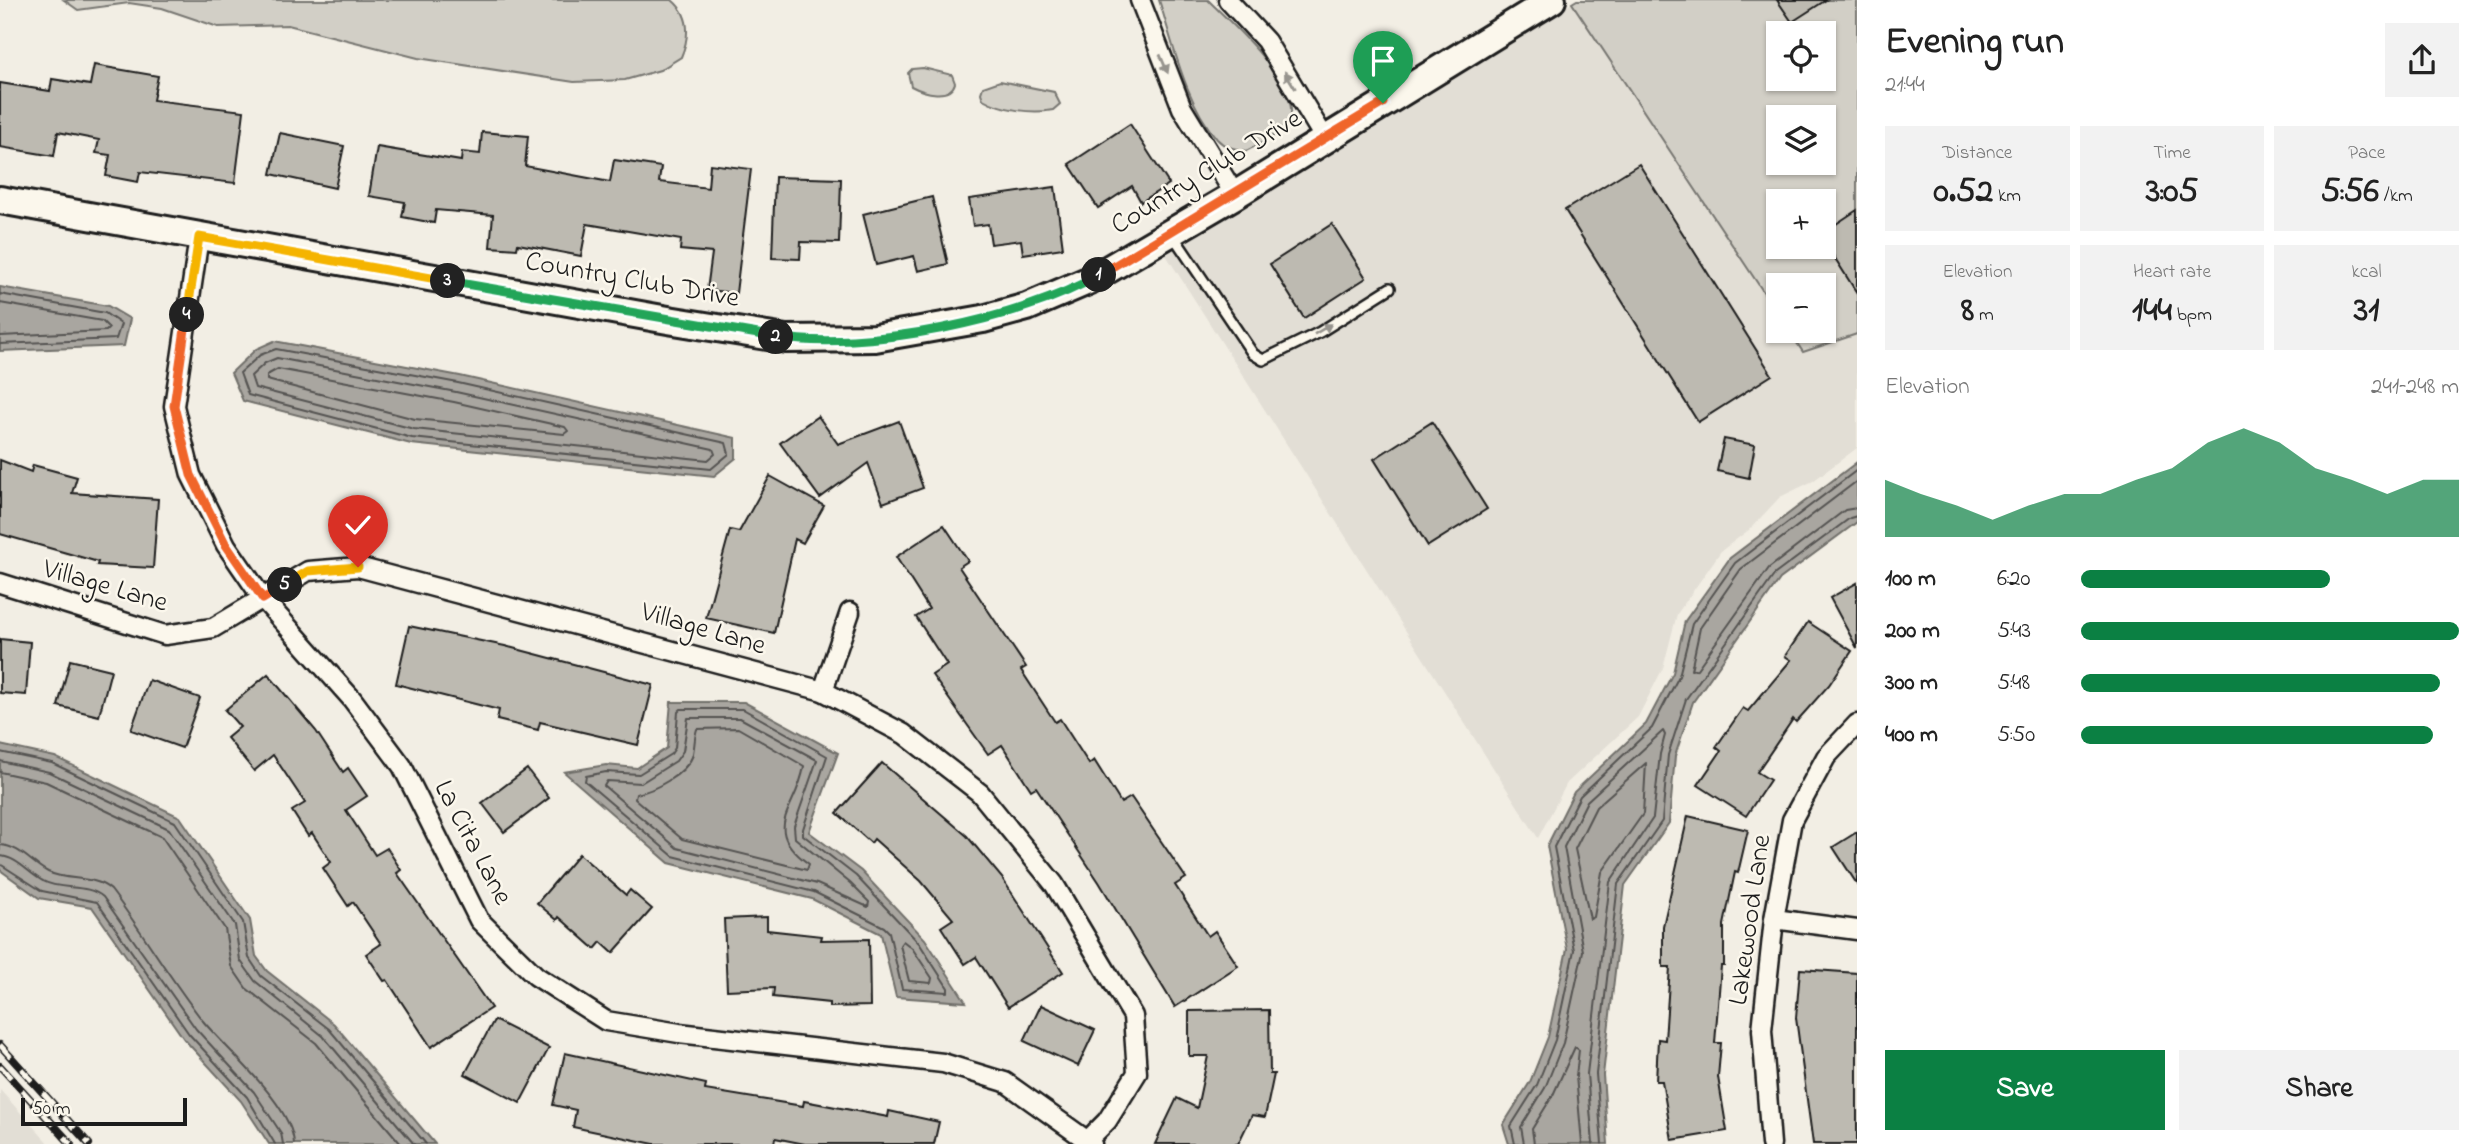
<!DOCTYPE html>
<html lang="en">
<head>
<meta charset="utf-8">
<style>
  body { margin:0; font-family:"Indie Flower",sans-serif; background:#f2f2f2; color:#222; height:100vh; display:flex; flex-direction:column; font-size:26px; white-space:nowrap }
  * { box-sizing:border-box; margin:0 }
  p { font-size:23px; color:#767676 }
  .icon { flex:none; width:38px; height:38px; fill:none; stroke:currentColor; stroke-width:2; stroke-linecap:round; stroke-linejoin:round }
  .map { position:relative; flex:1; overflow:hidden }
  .details { display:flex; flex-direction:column; background:#fff; width:630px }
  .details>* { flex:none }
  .fabs { position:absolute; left:1766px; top:21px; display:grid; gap:14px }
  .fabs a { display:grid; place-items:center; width:70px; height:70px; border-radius:0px; background:#fff; box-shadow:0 2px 5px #0004; font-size:35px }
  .scale { position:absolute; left:21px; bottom:18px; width:166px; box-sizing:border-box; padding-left:7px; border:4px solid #1c1c1c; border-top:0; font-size:19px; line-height:24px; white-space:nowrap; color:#1c1c1c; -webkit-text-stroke:5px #fbf7ec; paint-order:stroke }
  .pin { position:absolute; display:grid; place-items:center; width:60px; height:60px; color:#fff; margin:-72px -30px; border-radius:50% 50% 50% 0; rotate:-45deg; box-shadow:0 0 7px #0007 }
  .pin .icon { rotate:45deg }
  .km { position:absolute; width:35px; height:35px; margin:-18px; border-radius:50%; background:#222; color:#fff; font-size:19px; line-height:35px; text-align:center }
  .round { display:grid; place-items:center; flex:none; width:74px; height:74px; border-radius:0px; background:#f2f2f2 }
  .overview { display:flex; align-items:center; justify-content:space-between; height:119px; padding:0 28px }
  h1 { font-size:38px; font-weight:700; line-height:52px }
  .figures { display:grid; grid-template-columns:repeat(3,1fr); gap:10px; height:119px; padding:7px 28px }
  .figures div { display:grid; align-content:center; border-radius:0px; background:#f2f2f2; text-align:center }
  .figures b { font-size:35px; font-weight:700 }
  .figures small { font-size:19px; font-weight:400 }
  .figures p { font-size:19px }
  .chart { height:196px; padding:14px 28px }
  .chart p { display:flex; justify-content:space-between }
  .chart svg { width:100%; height:126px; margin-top:7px; fill:#0b8043; opacity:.7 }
  .button { display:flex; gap:14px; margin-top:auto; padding:14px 28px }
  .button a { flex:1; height:80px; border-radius:0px; background:#0b8043; color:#fff; font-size:28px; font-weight:700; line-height:80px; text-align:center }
  .button a+a { background:#f2f2f2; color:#222 }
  ul { padding:0 28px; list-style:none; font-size:23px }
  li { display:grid; grid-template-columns:112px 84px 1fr; align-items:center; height:52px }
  li i { height:18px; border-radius:9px; background:#0b8043 }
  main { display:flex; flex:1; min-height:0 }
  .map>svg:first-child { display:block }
  .built { fill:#e2ded5 }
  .green { fill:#d2cfc6; stroke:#777671; stroke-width:2; fill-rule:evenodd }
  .water { fill:#a9a6a0; stroke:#716f6b; stroke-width:2 }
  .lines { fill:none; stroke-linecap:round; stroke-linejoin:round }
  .shore { stroke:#545351; stroke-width:2 }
  .building { fill:#bdbab1; stroke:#1c1c1c; stroke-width:2 }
  .lane-casing { stroke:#1c1c1c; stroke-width:14 }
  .street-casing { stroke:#1c1c1c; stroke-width:23 }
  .secondary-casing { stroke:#1c1c1c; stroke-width:32 }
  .lane { stroke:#fbf7ec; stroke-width:9 }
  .street { stroke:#fbf7ec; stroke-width:18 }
  .secondary { stroke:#fbf7ec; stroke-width:26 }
  .rail-casing { stroke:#1c1c1c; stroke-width:8 }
  .rail { stroke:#fbf7ec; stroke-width:5; stroke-dasharray:16; stroke-linecap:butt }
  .oneway { fill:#97948e }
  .split-1-casing { stroke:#fff; stroke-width:14 }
  .split-2-casing { stroke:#fff; stroke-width:14 }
  .split-3-casing { stroke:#fff; stroke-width:14 }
  .split-4-casing { stroke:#fff; stroke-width:14 }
  .split-5-casing { stroke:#fff; stroke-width:14 }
  .split-6-casing { stroke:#fff; stroke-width:14 }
  .split-1 { stroke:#f0652b; stroke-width:9 }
  .split-2 { stroke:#22a559; stroke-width:9 }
  .split-3 { stroke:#22a559; stroke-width:9 }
  .split-4 { stroke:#f5b400; stroke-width:9 }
  .split-5 { stroke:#f0652b; stroke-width:9 }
  .split-6 { stroke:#f5b400; stroke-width:9 }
  .labels { text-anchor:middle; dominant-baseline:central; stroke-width:5; stroke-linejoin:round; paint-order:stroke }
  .street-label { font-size:28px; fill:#1c1c1c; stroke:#fbf7ec }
</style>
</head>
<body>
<main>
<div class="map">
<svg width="1857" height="1144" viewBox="0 0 1857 1144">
  <rect width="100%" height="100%" fill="#f2eee4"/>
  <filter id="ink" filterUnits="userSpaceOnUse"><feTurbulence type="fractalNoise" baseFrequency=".0143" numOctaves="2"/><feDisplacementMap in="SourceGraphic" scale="14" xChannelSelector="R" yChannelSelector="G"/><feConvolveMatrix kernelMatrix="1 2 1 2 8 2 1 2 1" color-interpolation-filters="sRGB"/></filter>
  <g filter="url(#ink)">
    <g class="built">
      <path d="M 1572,3 L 1778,314 L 1778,331 L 1789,331 L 1803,352 L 1857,334 L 1857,448 L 1813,481 L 1780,497 L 1750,529 L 1721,551 L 1677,614 L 1663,668 L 1638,717 L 1567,783 L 1538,838 L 1166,255 Z"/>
      <path d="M 0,1090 L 49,1144 L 0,1144 Z"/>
    </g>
    <g class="green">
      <path d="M 64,0 L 672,0 C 690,15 690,36 681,57 L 660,70 L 625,80 L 574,82 L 418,58 L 288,25 L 218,27 L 162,8 L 129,3 L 78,10 Z"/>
      <path d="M 1159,0 L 1208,0 C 1229,21 1301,86 1290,119 C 1285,133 1259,144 1246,151 C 1236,149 1225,148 1217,139 C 1185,101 1174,47 1159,0 Z"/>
      <path d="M 1577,0 L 1857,0 L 1857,334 L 1803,352 L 1789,331 L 1824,331 L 1824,285 L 1778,285 L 1778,314 L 1572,3 ZM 1778,33 L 1824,33 L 1824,79 L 1778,79 ZM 1778,117 L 1824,117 L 1824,163 L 1778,163 ZM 1778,201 L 1824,201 L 1824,247 L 1778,247 Z"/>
      <path d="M 923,68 L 952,75 L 955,83 C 950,100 924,93 911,86 L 908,73 L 912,69 Z"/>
      <path d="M 1000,81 L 1054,92 L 1060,104 L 1053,110 C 1032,114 1002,110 983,99 L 981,93 L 983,87 Z"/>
    </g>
    <g class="water">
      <path d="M 0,287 L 108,306 L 130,319 L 124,346 L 0,351 Z"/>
      <path d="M 274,341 L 460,376 L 736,438 L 736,458 L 714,476 L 411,444 L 243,401 L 231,373 L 256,349 Z"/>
      <path d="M 1857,462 L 1857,522 L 1780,579 L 1693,702 L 1675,756 L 1669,823 L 1625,885 L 1603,1075 L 1608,1144 L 1509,1144 L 1503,1125 L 1530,1082 L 1548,1037 L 1567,949 L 1547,846 L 1574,792 L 1646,724 L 1673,673 L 1685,621 L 1730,558 Z"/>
      <path d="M 671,702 L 744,702 L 838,753 L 809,832 L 861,871 L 925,939 L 966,1002 L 896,997 L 881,934 L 812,899 L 669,863 L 564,772 L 606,765 L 637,768 L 667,748 Z"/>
      <path d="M 0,745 L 55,757 L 180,817 L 250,920 L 256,956 L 267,971 L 334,1024 L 435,1144 L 269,1144 L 241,1101 L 184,1039 L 92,907 L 39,898 L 0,870 Z"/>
    </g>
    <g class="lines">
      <g class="shore">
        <path d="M 0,294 L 105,313 L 121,324 L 116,339 L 0,344"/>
        <path d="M 0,303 L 102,321 L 109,328 L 106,331 L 0,336"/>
        <path d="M 276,349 L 458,383 L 726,443 L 729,454 L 711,469 L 412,438 L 248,395 L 240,373 L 260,355 Z"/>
        <path d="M 277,358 L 456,392 L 713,449 L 715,454 L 708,460 L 414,429 L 255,388 L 251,376 L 265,363 Z"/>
        <path d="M 278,369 L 454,402 L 565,427 L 568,431 L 564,434 L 415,419 L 267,380 L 267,375 Z"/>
        <path d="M 1857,481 L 1741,569 L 1700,628 L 1691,670 L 1697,669 L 1769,568 L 1845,510 L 1857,508"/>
        <path d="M 681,709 L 743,709 L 827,756 L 803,829 L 803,835 L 856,876 L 919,943 L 948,988 L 948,992 L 902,989 L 889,932 L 884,927 L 814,892 L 673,856 L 585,781 L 586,776 L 606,772 L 639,774 L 671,754 L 675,748 L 678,712 Z"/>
        <path d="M 688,718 L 740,718 L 817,760 L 794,826 L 795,838 L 850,883 L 869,902 L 868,907 L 817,884 L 677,848 L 604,786 L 607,781 L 641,783 L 676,761 L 683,751 Z"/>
        <path d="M 738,728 L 804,766 C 797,811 759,827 809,864 L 807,870 L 682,839 L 635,799 L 636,794 C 654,791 685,774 692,757 C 695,748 694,738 697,729 Z"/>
        <path d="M 0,752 L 52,763 L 175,822 L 243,922 L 249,958 L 261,976 L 329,1029 L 426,1144"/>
        <path d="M 0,761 L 49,772 L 169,829 L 235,925 L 240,960 L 255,981 L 323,1036 L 414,1144"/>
        <path d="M 1646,763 L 1643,814 L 1602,872 L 1594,917 L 1590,919 L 1575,849 L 1596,807 Z"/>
        <path d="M 0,772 L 46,782 L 162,837 L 225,929 L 231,966 L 246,988 L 316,1043 L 401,1144"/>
        <path d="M 0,845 C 20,846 31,863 48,872 C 68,882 94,874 111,890 C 143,932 170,979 203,1021 C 227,1050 293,1106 294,1144"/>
        <path d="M 0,856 C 17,857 29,874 43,881 C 61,891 87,883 103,897 L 196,1029 L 254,1092 L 281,1133 L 283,1144"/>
        <path d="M 0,864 L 42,891 L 97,902 L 189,1034 L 247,1097 L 275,1144"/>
        <path d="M 903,941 L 912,948 L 932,978 L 931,983 L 909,981 L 900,945 Z"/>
        <path d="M 1515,1144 L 1511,1126 L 1537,1085 L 1555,1040 L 1574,950 L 1554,847 L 1580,796 L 1652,728 L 1679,676 L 1692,624 L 1735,563 L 1857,470"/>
        <path d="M 1524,1144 L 1521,1127 L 1545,1088 L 1563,1043 L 1583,951 L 1564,847 L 1587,801 L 1663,731 L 1665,735 L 1660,754 L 1653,818 L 1610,882 L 1587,1074 L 1593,1144"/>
        <path d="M 1534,1144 L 1532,1129 L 1553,1095 L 1575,1047 L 1579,1050 L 1576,1076 L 1582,1144"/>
        <path d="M 1602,1144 L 1596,1074 L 1618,884 L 1662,821 L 1668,755 L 1686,699 L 1775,574 L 1850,518 L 1857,516"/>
      </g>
    </g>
    <g class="building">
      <path d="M 1777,0 L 1826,0 L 1792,22 Z"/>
      <path d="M 94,65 L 158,76 L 153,100 L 244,111 L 235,183 L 140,172 L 138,182 L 106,176 L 110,155 L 96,153 L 99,140 L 58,132 L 54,156 L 0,147 L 0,83 L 50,91 L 52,79 L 90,85 Z"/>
      <path d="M 1130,124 L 1169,184 L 1141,202 L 1132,186 L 1098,208 L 1069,164 Z"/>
      <path d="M 482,132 L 528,136 L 525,166 L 610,182 L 614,160 L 661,167 L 659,182 L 708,188 L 710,164 L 751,169 L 736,293 L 707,290 L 712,253 L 680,250 L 681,240 L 587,224 L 581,256 L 518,244 L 517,249 L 490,247 L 493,215 L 436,210 L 434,223 L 402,217 L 405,202 L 369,196 L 377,147 L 461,161 L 462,152 L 480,154 Z"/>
      <path d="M 280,133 L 344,146 L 335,188 L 271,174 Z"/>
      <path d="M 1639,164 L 1772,375 L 1698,422 L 1565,210 Z"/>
      <path d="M 775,177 L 841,179 L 839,243 L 801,242 L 800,259 L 772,258 Z"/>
      <path d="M 1055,187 L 1063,248 L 1023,254 L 1021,240 L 991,244 L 988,224 L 973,226 L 969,199 Z"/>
      <path d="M 932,197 L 948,264 L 918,271 L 914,256 L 876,265 L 863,214 Z"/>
      <path d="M 1857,210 L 1857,293 L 1824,241 L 1824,232 Z"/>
      <path d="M 1332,224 L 1366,278 L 1304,318 L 1270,264 Z"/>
      <path d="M 818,416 L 838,444 L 899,421 L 923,488 L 883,503 L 868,463 L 820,498 L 780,443 Z"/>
      <path d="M 1432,422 L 1487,509 L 1428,546 L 1374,459 Z"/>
      <path d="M 1724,439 L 1755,445 L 1749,478 L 1717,471 Z"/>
      <path d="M 0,460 L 31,472 L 33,465 L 77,477 L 72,493 L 158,499 L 153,568 L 97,565 L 98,562 L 0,534 Z"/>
      <path d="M 770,476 L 824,506 L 803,543 L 795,539 L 774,633 L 706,618 L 730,530 L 739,532 Z"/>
      <path d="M 944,525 L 968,561 L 959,567 L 1026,667 L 1021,670 L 1055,722 L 1060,719 L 1089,764 L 1094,760 L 1121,803 L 1131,797 L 1186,878 L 1175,885 L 1208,936 L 1215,931 L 1238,966 L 1175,1007 L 1099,882 L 1036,787 L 1031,790 L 1002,745 L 988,754 L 932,675 L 947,665 L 916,617 L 929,609 L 896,557 Z"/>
      <path d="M 1857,583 L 1857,648 L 1830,598 Z"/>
      <path d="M 1808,622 L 1852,651 L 1829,685 L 1796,722 L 1793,719 L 1757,772 L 1770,780 L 1746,816 L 1698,785 L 1721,751 L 1716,747 L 1743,708 L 1748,711 L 1791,660 L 1785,656 Z"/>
      <path d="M 409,626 L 505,646 L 653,685 L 638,745 L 540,722 L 538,730 L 497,720 L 499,710 L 396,684 Z"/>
      <path d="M 0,639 L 30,642 L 26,695 L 0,693 Z"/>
      <path d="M 70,660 L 111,670 L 99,716 L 58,706 Z"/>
      <path d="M 268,674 L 316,731 L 343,772 L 348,768 L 367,796 L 346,810 L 375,855 L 387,848 L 401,870 L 397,873 L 491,1008 L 431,1047 L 387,980 L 384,981 L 366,954 L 381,944 L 353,902 L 348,906 L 323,868 L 331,862 L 312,833 L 308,836 L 292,811 L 305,803 L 273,755 L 254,771 L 227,738 L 240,727 L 225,710 Z"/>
      <path d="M 149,680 L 200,698 L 182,748 L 131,730 Z"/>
      <path d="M 882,763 L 967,836 L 1002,878 L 1063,972 L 1008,1007 L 976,957 L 965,964 L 941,927 L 953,919 L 921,881 L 874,839 L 871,843 L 837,813 Z"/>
      <path d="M 527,769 L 549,798 L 504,832 L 482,803 Z"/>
      <path d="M 1688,816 L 1748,830 L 1738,873 L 1735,872 L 1724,925 L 1724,966 L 1721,966 L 1715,1043 L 1721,1043 L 1718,1077 L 1727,1131 L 1672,1140 L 1662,1081 L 1656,1081 L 1658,1039 L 1665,1040 L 1670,967 L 1663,967 L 1663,926 Z"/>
      <path d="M 1857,832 L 1857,884 L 1833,847 Z"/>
      <path d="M 579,854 L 626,895 L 630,890 L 652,909 L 613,953 L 601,942 L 595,949 L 559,917 L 557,920 L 537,903 Z"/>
      <path d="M 767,917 L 767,930 L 822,936 L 821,940 L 869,939 L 870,1006 L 829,1007 L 829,1003 L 773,997 L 774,988 L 727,990 L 724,919 Z"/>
      <path d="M 1800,969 L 1857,973 L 1857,1144 L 1813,1144 L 1796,1018 Z"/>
      <path d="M 1041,1005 L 1095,1030 L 1078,1066 L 1024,1041 Z"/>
      <path d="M 1269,1010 L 1270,1074 L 1274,1074 L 1265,1117 L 1252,1115 L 1238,1144 L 1155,1144 L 1177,1098 L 1197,1108 L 1208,1056 L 1189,1056 L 1189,1011 Z"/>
      <path d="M 494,1020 L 549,1048 L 520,1103 L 465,1074 Z"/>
      <path d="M 565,1053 L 706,1084 L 705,1090 L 803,1106 L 804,1101 L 888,1117 L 889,1111 L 939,1122 L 934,1144 L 805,1144 L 775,1138 L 774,1144 L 654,1144 L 573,1127 L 576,1110 L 553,1105 Z"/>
    </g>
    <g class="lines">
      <g class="lane-casing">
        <path id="lane" d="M 1172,234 L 1253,354 L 1263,360 L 1320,332 L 1390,288"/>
      </g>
      <g class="street-casing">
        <g id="street">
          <path d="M 1140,0 L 1182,108 L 1235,195"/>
          <path d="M 1228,0 L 1266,41 L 1325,139"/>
          <path d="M 199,237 L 174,406 L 191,475 L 226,545 L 263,599 L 352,699 L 402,766 L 479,920 L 536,976 L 606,1021 L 679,1033 L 943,1063 L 1005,1082 L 1092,1144"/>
          <path d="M 0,583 L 165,635 L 213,628 L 308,571 L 358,567 L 823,691 L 904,734 L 980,793 L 1054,884 L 1133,1016 L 1137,1073 L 1107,1121 L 1088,1140"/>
          <path d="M 823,691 L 850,612"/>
          <path d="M 1774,919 L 1857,930"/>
          <path d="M 1771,1144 L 1762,1030 L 1774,919 L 1792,820 L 1826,757 L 1857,724"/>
        </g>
      </g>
      <g class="secondary-casing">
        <path id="secondary" d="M 0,200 L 668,320 L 786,339 L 875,338 L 983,319 L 1027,307 L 1090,280 L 1235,195 L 1552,0"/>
      </g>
      <use href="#lane" class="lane"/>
      <use href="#street" class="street"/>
      <use href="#secondary" class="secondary"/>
      <g class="rail-casing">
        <g id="rail">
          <path d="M 0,1045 L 89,1144"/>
          <path d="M 0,1066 L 71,1144"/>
        </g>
      </g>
      <use href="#rail" class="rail"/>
    </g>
    <defs><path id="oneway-solid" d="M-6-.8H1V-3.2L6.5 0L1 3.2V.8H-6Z" transform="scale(1.75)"/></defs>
    <g class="oneway">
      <use href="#oneway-solid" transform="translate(1164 64) rotate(67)"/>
      <use href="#oneway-solid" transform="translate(1290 80) rotate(-122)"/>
      <use href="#oneway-solid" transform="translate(1323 329) rotate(-31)"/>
    </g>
  </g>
  <g class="lines" filter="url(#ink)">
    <g class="split-1-casing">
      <path id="split-1" d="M 1099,275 L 1383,103"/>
    </g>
    <g class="split-2-casing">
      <path id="split-2" d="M 776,337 C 864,352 1022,320 1099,275"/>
    </g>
    <g class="split-3-casing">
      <path id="split-3" d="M 448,281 L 776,337"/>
    </g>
    <g class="split-4-casing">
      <path id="split-4" d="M 187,315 L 199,237 L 448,281"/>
    </g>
    <g class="split-5-casing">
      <path id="split-5" d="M 187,315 L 174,406 L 191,475 L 226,545 L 263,599 L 285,585"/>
    </g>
    <g class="split-6-casing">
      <path id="split-6" d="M 285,585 L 308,571 L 358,567"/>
    </g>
    <use href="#split-1" class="split-1"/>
    <use href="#split-2" class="split-2"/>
    <use href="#split-3" class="split-3"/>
    <use href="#split-4" class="split-4"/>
    <use href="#split-5" class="split-5"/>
    <use href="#split-6" class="split-6"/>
  </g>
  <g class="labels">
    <g class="street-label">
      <text transform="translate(1207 173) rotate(-31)">Country Club Drive</text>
      <text transform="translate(632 281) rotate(10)">Country Club Drive</text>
      <text transform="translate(105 587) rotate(16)">Village Lane</text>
      <text transform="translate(703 630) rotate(16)">Village Lane</text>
      <text transform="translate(472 843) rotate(62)">La Cita Lane</text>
      <text transform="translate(1751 920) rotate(-82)">Lakewood Lane</text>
    </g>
  </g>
</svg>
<div class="fabs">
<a><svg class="icon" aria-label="locate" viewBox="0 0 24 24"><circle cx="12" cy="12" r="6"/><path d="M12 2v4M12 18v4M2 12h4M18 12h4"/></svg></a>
<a><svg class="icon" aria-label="layers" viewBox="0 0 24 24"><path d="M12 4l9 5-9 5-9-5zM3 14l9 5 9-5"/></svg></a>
<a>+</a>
<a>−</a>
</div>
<div class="scale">50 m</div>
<div class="pin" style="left:1383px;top:103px;background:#1e9e55"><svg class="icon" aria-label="arrive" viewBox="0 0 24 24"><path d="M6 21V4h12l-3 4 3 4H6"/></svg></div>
<div class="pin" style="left:358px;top:567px;background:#d93025"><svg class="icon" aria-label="check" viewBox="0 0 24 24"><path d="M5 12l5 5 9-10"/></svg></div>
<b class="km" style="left:1099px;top:275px">1</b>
<b class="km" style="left:776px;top:337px">2</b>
<b class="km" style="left:448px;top:281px">3</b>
<b class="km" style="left:187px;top:315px">4</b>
<b class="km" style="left:285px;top:585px">5</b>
</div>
<section class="details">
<div class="overview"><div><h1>Evening run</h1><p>21:44</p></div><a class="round"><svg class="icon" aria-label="share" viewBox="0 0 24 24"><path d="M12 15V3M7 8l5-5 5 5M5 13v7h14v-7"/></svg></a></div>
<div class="figures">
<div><p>Distance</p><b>0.52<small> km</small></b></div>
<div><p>Time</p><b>3:05</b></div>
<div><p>Pace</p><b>5:56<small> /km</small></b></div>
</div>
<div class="figures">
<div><p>Elevation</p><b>8<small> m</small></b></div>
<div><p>Heart rate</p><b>144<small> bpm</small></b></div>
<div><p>kcal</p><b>31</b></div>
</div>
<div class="chart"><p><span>Elevation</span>241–248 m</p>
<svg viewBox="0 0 160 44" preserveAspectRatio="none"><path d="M0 44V24L10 29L20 33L30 38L40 33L50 29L60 29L70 24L80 20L90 11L100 6L110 11L120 20L130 24L140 29L150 24L160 24V44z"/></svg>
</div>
<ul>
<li><b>100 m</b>6:20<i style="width:66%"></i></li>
<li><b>200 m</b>5:43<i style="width:100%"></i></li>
<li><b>300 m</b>5:48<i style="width:95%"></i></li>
<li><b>400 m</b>5:50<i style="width:93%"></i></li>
</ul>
<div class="button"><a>Save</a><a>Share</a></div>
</section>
</main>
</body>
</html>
